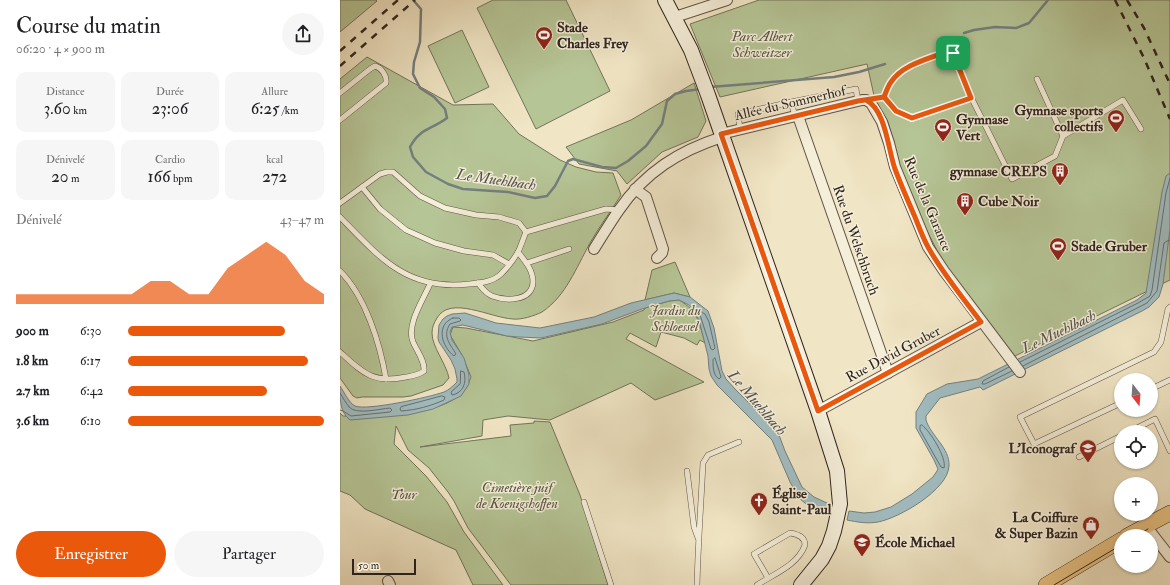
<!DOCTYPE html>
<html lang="fr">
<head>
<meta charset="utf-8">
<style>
  body { margin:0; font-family:"IM FELL Double Pica",serif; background:#f6f6f6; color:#202124; height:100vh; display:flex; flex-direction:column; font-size:15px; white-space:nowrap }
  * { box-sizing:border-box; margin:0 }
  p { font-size:13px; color:#757577 }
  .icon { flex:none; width:22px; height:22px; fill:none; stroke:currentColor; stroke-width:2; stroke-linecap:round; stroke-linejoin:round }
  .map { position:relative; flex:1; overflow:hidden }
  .drawer { display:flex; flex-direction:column; background:#fff; width:340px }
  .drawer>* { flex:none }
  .needle { width:26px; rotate:163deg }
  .buttons { position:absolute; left:774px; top:373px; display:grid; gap:8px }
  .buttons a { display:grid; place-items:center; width:44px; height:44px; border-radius:50%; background:#fff; box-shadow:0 1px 3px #0004; font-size:20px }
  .scale { position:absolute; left:12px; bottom:10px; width:64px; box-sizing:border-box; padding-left:4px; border:2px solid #30241e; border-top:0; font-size:11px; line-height:14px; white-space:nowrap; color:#30241e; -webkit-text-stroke:3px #f5eed9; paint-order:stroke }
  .pin { position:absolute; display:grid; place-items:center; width:34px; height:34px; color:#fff; margin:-17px; border-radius:8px; box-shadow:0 2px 6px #0006 }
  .round { display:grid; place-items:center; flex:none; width:42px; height:42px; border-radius:21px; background:#f6f6f6 }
  .headline { display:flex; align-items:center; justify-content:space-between; height:68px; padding:0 16px }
  h1 { font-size:22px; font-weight:600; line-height:30px }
  .figures { display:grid; grid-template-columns:repeat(3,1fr); gap:6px; height:68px; padding:4px 16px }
  .figures div { display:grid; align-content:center; border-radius:10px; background:#f6f6f6; text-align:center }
  .figures b { font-size:17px; font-weight:600 }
  .figures small { font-size:11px; font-weight:400 }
  .figures p { font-size:11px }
  .chart { height:112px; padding:8px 16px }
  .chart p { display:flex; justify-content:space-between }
  .chart svg { width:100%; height:72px; margin-top:4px; fill:#ea580c; opacity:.7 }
  .cta { display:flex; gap:8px; margin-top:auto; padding:8px 16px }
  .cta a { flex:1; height:46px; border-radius:24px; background:#ea580c; color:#fff; font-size:16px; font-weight:600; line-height:46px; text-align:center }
  .cta a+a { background:#f6f6f6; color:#202124 }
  ul { padding:0 16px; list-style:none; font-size:13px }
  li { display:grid; grid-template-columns:64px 48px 1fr; align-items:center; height:30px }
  li i { height:10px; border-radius:5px; background:#ea580c }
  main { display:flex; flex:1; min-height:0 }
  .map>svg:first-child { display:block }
  .green { fill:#b6c596; stroke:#73745a }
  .water { fill:#a1bcc0; stroke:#747f7f }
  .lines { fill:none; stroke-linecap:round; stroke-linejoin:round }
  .shore { stroke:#68706f; stroke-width:1 }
  .stream { stroke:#747f7f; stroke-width:2.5 }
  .lane-casing { stroke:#605448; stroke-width:6 }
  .street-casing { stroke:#605448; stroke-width:12 }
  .secondary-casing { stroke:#30241e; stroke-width:16 }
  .primary-casing { stroke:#30241e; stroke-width:16 }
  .lane { stroke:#f5eed9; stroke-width:5 }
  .street { stroke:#f5eed9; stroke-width:10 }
  .secondary { stroke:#f5eed9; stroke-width:14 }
  .primary { stroke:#e8c282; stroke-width:15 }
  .tram { stroke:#30241e; stroke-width:1 }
  .rail { stroke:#30241e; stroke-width:2.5; stroke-dasharray:7 7; stroke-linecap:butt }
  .route-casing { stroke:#fff; stroke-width:8 }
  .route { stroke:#ea580c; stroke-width:5 }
  .labels { text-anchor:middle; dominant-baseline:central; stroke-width:3; stroke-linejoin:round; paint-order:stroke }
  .poi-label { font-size:14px; font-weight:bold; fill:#30241e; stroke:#f5eed9; text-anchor:start }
  .park-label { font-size:14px; font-style:italic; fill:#585442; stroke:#f5eed9 }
  .street-label { font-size:14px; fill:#30241e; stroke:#f5eed9 }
  .water-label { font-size:15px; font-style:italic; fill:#52524f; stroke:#f5eed9 }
</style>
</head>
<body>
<main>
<section class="drawer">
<div class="headline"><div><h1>Course du matin</h1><p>06:20 · 4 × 900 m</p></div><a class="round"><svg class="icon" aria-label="share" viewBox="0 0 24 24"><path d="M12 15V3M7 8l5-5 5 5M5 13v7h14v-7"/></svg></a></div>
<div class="figures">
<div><p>Distance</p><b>3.60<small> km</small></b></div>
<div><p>Durée</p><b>23:06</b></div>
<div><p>Allure</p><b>6:25<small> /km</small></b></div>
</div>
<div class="figures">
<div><p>Dénivelé</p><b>20<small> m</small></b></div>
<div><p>Cardio</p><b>166<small> bpm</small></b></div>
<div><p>kcal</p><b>272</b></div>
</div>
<div class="chart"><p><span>Dénivelé</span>43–47 m</p>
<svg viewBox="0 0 160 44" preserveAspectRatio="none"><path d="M0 44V38L10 38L20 38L30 38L40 38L50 38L60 38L70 30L80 30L90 38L100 38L110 22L120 14L130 6L140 14L150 30L160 38V44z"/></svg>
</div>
<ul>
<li><b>900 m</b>6:30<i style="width:80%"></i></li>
<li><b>1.8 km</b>6:17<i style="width:92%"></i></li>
<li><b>2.7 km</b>6:42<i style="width:71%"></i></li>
<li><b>3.6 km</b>6:10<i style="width:100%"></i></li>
</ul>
<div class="cta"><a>Enregistrer</a><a>Partager</a></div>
</section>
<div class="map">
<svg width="830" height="585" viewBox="0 0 830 585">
  <rect width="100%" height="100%" fill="#f0e5c4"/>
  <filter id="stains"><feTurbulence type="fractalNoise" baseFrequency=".005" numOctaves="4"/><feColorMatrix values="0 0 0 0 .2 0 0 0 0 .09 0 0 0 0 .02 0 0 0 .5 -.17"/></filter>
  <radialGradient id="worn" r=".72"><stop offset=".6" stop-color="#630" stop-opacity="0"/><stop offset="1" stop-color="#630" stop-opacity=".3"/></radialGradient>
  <g class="green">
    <path d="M 0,0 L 36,0 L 37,1 L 0,32 Z"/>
    <path d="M 153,0 L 226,0 L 270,91 L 196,129 L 137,8 Z"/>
    <path d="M 419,0 L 830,0 L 830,280 L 673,357 L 603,262 L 584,225 L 560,166 L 548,122 L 535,100 L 527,64 L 380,97 L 350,24 Z"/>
    <path d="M 122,30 L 149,87 L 115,103 L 88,46 Z"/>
    <path d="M 27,57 L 113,105 L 153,104 L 179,134 L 220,160 L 236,167 L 256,172 L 273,173 L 281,195 C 271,211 259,227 250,243 C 236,268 226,296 202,312 C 194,316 181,320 173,319 C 151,318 110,295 97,318 C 94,323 92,327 92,333 C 92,347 106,363 109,378 L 103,385 L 71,396 L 63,397 L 22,397 L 17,398 L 13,396 L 0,378 L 0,79 Z"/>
    <path d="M 354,83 L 366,121 L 358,137 L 322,152 L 287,184 L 277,171 L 239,164 L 226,147 L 291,120 Z"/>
    <path d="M 335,262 L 350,297 L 334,293 L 305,300 L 312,270 Z"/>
    <path d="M 339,300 C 358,311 359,322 365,343 L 360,340 L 357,345 L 344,338 L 321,332 L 316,347 L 290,333 L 286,339 L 364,382 L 315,400 L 291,383 L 210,420 L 168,416 L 143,420 L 142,436 L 80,447 L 171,436 L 170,425 L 194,423 L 194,421 L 210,422 L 240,495 L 268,585 L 171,585 L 128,528 L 114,501 L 108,492 L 89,468 L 68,450 L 56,426 L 54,444 L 86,476 L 107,502 L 124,532 L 163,585 L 133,585 L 116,550 L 25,509 L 10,495 L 0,491 L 0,413 L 3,416 C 36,416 101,417 124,391 C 127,388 129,382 131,377 L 122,355 L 110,335 L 113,327 L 126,328 L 193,341 L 273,322 L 304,310 L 305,308 L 329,301 Z"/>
  </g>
  <g class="water">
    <path d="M 830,173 L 830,229 L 823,284 L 819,297 L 809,307 L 802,311 L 643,390 L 640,387 L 600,398 L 586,416 L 586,420 C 591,436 610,448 609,466 C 608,490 559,518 538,522 C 527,524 517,522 507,520 L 509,511 L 524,513 L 535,512 L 551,507 L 572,494 L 593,477 L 597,471 L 598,469 L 594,460 L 576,428 L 576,412 L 587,394 L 607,384 L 638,379 L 797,300 L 806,293 L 822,192 L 826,176 Z"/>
    <path d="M 334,293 L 350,297 L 368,311 L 374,328 L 382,371 L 386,379 L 395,389 L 429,423 L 439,435 L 445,451 L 462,487 L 474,497 L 489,504 L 487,514 L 472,509 L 459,498 L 450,482 L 432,440 L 377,385 L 371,376 L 369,369 L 368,356 L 359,320 L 354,311 L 349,305 L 339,300 L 329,301 L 302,309 L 262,324 L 201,338 L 179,337 L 167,336 L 123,325 L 112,327 L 110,332 L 112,340 L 124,358 L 129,375 L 129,384 L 121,396 L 93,409 L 68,415 L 10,420 C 0,412 0,401 0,386 C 4,392 9,403 15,406 C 27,411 90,397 104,392 C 109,390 113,386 117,382 L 117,379 L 115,369 L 111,360 L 99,342 L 98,338 L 99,325 L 103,319 L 107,316 L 112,314 L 125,313 L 156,323 L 200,328 L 254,317 L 291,303 Z"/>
  </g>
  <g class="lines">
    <g class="shore">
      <path d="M 361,312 L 365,314 L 369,322 L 375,348 L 373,350 L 371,349 L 360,315 Z"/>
      <path d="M 113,318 L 119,318 L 121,320 L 120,321 L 110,324 C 102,336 110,344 116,354 L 114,356 C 102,347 95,325 113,318 Z"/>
      <path d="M 375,358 L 381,377 L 379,379 C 373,375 373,367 373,360 Z"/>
      <path d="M 680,362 L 798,303 L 810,296 L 812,290 L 826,193 L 830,178"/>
      <path d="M 683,366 L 807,303 L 817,291 L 824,243 L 827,241 L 830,240"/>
      <path d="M 669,367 L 643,381 L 642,384 L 645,384 L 672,371"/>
      <path d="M 121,371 L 124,372 C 127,383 123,393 112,395 L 111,392 L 120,384 Z"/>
      <path d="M 0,393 C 3,398 6,403 9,407 C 16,415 39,409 50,408 L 52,410 L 50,412 L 11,416 L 3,411 L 0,410"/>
      <path d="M 102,396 L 105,397 L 104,400 C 91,406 76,410 61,411 L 60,409 L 61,407 Z"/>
      <path d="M 582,425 C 590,431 607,458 604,468 L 601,467 L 580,430 L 580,426 Z"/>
    </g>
    <g class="stream">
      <path d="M 73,0 L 81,9 L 80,42 L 74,62 L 73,74 L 80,88 L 94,97 L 105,109 L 107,118 C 91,130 80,128 70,147 L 73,157 L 86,172 L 108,184 L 123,189 L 168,192 L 195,198 L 207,196 L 215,186 L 228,161 L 233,159 L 262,167 L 276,168 L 288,161 L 306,146 L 322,124 L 327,101 L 335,94 L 346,91 L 361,89"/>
      <path d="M 624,33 L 634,30 L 655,27 L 676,28 L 689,23 L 708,0"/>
      <path d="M 370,87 L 494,77 L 519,72 L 545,64"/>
    </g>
    <g class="lane-casing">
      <g id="lane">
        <path d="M 608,51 L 613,53 L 631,97 L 571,118 L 556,111 L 544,97 C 546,92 548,86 551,82 C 563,64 589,59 608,51 Z"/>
        <path d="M 697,79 L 723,136"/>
        <path d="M 0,93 L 30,69 L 35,66 C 42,68 47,76 46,83 L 0,120"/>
        <path d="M 631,97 L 672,179 L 715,156 L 723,136 L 783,100 L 801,129"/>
        <path d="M 528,100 L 544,97"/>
        <path d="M 455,116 L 451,102 L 516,89 L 518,101"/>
        <path d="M 400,129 L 398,114 L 451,102"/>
        <path d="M 22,187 L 40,209 L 66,230 L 95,243 L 124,251 L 153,255 L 169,264"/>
        <path d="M 0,203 L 40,174 L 47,172 L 53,172 L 80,196 L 105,208 L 136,215 L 159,217 L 179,223 L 186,232"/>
        <path d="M 0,217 C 40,258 67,291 129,284 C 140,283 153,282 161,274 C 167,268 174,259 178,252 C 181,246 183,239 186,232 L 266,209 L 279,210"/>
        <path d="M 187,263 L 229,249"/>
        <path d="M 0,271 C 26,297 40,344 46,379"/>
        <path d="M 138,283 C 142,288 145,293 152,296 C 165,301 192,302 193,282 C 193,270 185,261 178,252"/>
        <path d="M 0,352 C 23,373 33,384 66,377 C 72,376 79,375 84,371 C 85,361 77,351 73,342 C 66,325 83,300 90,284"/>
        <path d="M 811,389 L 830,380"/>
        <path d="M 781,403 L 694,444 L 680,417 L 814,352 L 821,342 L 828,309 L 830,307"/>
        <path d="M 789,432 L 815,419 L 830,451"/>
        <path d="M 739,457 L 781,436"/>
        <path d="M 347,471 L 354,527 L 358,538"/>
        <path d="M 244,502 L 271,585"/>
        <path d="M 357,585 C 358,544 361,504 363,463 L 368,455 L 399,442"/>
        <path d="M 417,585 C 434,574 458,565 465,545 C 465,537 457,534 450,533 L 414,554 L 428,578"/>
      </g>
    </g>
    <g class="street-casing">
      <g id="street">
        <path d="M 335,17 L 387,0"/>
        <path d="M 458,116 L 548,373"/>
        <path d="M 381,134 L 522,100 L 526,100 L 531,103 L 542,122 L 549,143 L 555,167 L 588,247 L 604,271 L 680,372"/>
        <path d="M 295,189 L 306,197 L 323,249 L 322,253 L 317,258"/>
        <path d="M 254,249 C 262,236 270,223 279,210 C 305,172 339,151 382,137"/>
        <path d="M 478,411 L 641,322"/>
        <path d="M 806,526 L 830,557"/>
        <path d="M 48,581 L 50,585"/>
      </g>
    </g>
    <g class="secondary-casing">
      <path id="secondary" d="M 325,0 L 351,50 L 368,95 L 478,411 L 497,471 L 500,504 L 494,531 L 489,546 L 482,559 L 461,585"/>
    </g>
    <g class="primary-casing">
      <g id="primary">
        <path d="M 787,536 L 830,513"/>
        <path d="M 706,585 L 781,540"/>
      </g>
    </g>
    <use href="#lane" class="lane"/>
    <use href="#street" class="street"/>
    <use href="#secondary" class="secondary"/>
    <use href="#primary" class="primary"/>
    <g class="tram">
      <path d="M 796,536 L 808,529"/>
      <path d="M 714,585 L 781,545"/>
    </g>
    <g class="rail">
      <path d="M 775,0 L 804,58 L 830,119"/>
      <path d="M 787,0 L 804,28 L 830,84"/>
      <path d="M 0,51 L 58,0"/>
      <path d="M 0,66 L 75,0"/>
    </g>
  </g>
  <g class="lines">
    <g class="route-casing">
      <path id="route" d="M 613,53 L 608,51 C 589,59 563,64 551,82 C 548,86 546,92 544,97 L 518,101 L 381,134 L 478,411 L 641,322 C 623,298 603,274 588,247 C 583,238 579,227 575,217 C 568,201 561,185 555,169 C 548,150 546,110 526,100 L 544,97 L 556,111 L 572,118 L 631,98 L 613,53"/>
    </g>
    <use href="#route" class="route"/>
  </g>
  <defs>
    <g id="stadium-pin" transform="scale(0.9)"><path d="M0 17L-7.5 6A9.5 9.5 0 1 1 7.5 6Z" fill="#8f2418" stroke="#f5eed9"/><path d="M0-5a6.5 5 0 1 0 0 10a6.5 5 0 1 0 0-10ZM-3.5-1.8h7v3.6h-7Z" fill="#fff"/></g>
    <g id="building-pin" transform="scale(0.9)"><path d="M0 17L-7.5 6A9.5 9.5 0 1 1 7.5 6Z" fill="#8f2418" stroke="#f5eed9"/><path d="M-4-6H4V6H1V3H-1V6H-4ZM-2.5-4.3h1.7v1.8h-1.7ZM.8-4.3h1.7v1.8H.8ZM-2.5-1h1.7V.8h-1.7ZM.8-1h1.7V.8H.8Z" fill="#fff"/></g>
    <g id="university-pin" transform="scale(0.9)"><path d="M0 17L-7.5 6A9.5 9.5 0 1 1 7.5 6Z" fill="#8f2418" stroke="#f5eed9"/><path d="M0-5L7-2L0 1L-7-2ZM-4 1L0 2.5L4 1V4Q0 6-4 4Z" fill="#fff"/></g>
    <g id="church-pin" transform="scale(0.9)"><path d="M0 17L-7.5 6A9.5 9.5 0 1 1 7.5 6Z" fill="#8f2418" stroke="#f5eed9"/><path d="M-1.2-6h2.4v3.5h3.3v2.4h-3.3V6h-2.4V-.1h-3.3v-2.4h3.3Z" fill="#fff"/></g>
    <g id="shop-pin" transform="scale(0.9)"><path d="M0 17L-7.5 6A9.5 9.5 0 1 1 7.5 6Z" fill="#8f2418" stroke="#f5eed9"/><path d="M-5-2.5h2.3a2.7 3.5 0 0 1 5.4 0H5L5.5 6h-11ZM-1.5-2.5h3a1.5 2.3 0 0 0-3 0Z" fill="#fff"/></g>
    <g id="school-pin" transform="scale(0.9)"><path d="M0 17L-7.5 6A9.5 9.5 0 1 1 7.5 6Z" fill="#8f2418" stroke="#f5eed9"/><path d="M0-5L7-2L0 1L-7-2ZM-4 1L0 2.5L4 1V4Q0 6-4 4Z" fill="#fff"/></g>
  </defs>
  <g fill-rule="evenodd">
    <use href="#stadium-pin" x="204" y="35"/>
    <use href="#stadium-pin" x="776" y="118"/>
    <use href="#stadium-pin" x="603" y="127"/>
    <use href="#building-pin" x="720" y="171"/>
    <use href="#building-pin" x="625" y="201"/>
    <use href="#stadium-pin" x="718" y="246"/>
    <use href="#university-pin" x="748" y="448"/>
    <use href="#church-pin" x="419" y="501"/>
    <use href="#shop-pin" x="751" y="525"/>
    <use href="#school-pin" x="522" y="542"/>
  </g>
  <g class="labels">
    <g class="poi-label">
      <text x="217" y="27">Stade<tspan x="217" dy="16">Charles Frey</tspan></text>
      <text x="763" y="110" text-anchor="end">Gymnase sports<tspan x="763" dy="16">collectifs</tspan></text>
      <text x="616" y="119">Gymnase<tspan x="616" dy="16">Vert</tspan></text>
      <text x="707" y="171" text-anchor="end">gymnase CREPS</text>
      <text x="638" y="201">Cube Noir</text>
      <text x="731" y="246">Stade Gruber</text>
      <text x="735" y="448" text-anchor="end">L'Iconograf</text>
      <text x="432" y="493">Église<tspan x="432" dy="16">Saint-Paul</tspan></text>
      <text x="738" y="517" text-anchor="end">La Coiffure<tspan x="738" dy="16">&amp; Super Bazin</tspan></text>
      <text x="535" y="542">École Michael</text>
    </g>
    <g class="park-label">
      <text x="422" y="36">Parc Albert<tspan x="422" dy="16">Schweitzer</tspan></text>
      <text x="335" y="310">Jardin du<tspan x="335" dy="16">Schloessel</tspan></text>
      <text x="177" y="487">Cimetière juif<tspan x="177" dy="16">de Koenigshoffen</tspan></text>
      <text x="64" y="494">Tour</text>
    </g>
    <g class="street-label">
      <text transform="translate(450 103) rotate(-13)">Allée du Sommerhof</text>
      <text transform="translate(588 204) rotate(67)">Rue de la Garance</text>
      <text transform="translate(516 240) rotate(71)">Rue du Welschbruch</text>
      <text transform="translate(553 354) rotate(-28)">Rue David Gruber</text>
    </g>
    <g class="water-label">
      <text transform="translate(156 180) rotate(8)">Le Muehlbach</text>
      <text transform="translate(719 332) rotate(-26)">Le Muehlbach</text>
      <text transform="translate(417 403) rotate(49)">Le Muehlbach</text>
    </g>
  </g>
  <rect width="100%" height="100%" filter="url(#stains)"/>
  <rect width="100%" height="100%" fill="url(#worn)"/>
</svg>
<div class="buttons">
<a><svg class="needle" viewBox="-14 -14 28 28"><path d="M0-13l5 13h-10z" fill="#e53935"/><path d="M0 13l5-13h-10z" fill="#757577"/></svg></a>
<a><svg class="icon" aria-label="locate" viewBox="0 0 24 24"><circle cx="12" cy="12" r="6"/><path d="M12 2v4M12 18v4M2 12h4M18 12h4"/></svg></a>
<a>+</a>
<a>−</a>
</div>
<div class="scale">50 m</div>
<div class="pin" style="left:613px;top:53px;background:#1e9e55"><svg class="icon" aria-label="arrive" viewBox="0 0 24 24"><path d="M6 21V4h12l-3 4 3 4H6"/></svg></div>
</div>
</main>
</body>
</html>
